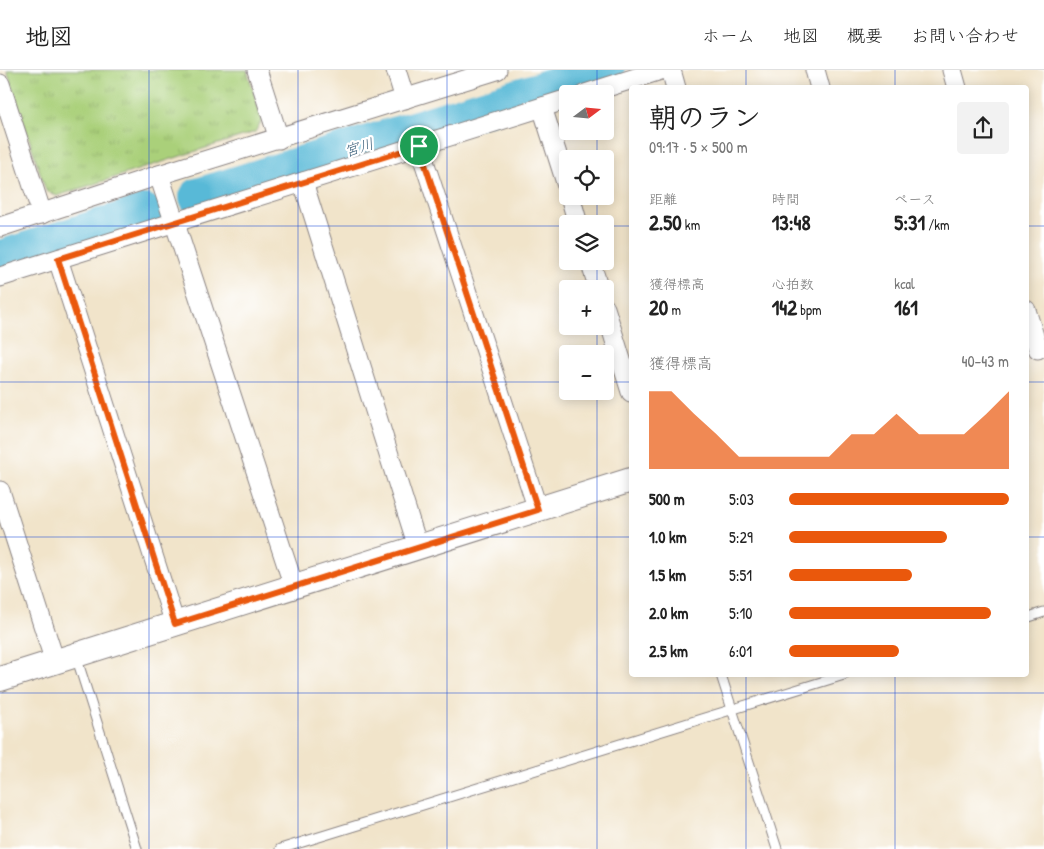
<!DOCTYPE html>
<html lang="ja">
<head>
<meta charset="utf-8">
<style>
  body { margin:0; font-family:"Patrick Hand","Klee One",sans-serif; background:#f2f2f2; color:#222; height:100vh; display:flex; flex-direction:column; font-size:19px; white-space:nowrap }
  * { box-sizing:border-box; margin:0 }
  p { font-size:16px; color:#767676 }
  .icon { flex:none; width:28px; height:28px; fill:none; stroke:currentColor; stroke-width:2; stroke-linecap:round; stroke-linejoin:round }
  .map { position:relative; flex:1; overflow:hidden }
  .side { position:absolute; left:629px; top:15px; width:400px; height:592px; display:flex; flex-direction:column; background:#fff; border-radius:5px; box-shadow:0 2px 12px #0003 }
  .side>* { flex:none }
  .needle { width:32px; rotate:74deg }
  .controls { position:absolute; left:559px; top:15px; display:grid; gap:10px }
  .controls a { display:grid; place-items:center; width:55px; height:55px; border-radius:5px; background:#fff; box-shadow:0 2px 12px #0003; font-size:25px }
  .pin { position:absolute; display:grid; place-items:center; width:42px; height:42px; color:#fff; margin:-21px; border:2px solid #fff; border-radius:50%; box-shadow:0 1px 5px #0007 }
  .round { display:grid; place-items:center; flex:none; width:52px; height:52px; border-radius:5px; background:#f2f2f2 }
  .summary { display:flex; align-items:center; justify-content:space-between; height:85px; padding:0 20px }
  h1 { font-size:28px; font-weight:800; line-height:38px }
  .metrics { display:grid; grid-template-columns:repeat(3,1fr); gap:8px; height:85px; padding:5px 20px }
  .metrics div { display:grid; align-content:center }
  .metrics b { font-size:21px; font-weight:800 }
  .metrics small { font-size:14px; font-weight:400 }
  .metrics p { font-size:14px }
  .chart { height:140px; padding:10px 20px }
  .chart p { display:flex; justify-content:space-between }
  .chart svg { width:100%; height:90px; margin-top:5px; fill:#ea580c; opacity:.7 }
  ul { padding:0 20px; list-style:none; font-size:16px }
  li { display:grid; grid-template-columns:80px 60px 1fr; align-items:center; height:38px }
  li i { height:12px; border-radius:6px; background:#ea580c }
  header { display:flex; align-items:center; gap:30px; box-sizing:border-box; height:70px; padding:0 25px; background:#fff; border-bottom:1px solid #e0e0e0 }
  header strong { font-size:24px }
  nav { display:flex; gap:28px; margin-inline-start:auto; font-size:18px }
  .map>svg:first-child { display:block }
  .park { fill:url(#park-tufts); stroke:#66795a }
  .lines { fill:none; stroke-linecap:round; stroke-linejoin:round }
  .river { stroke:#59b9d7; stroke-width:38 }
  .service-casing { stroke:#8a8382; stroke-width:11 }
  .minor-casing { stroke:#8a8382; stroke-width:21 }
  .tertiary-casing { stroke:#8a8382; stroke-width:26 }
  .service { stroke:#fff; stroke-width:9 }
  .minor { stroke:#fff; stroke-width:19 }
  .tertiary { stroke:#fff; stroke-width:24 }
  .route-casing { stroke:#fff; stroke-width:10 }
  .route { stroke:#ea580c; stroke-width:6 }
  .grid { fill:none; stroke:#1d4ed8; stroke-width:1; stroke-opacity:0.55 }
  .labels { text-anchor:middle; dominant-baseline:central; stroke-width:4.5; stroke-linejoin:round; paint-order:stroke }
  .water-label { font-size:15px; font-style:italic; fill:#385e79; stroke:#fff }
</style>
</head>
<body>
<header>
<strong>地図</strong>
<nav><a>ホーム</a><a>地図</a><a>概要</a><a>お問い合わせ</a></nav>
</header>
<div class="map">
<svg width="1044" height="779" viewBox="0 0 1044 779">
  <defs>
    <pattern id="park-tufts" width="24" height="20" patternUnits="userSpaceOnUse" patternTransform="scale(1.25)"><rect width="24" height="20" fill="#aad07a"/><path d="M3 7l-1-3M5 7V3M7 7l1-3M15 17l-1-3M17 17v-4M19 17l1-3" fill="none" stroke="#92b26a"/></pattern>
  </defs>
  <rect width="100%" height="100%" fill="#fff"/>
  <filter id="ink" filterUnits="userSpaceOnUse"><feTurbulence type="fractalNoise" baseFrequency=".02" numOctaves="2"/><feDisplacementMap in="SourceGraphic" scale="10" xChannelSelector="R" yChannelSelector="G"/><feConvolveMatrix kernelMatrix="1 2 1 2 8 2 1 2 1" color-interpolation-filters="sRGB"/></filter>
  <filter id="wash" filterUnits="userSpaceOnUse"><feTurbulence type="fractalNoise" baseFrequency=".0096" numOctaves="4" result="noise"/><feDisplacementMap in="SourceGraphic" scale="20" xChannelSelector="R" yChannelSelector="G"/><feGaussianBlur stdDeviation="1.12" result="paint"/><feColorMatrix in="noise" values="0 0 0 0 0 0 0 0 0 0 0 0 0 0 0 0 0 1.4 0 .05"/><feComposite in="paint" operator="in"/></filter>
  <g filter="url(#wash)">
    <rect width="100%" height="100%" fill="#f1e4ca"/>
    <path class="park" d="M 7,0 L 247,0 L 262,50 L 255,62 L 57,126 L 46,121 Z"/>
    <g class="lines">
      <g class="river">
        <path d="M 198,127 L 606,0"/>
        <path d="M 0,189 L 145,143"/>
      </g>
    </g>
  </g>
  <g filter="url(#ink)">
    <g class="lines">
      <g class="service-casing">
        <g id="service">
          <path d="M 1026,548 L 1044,542"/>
          <path d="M 76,586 L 137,779"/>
          <path d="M 721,605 L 777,779"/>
          <path d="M 280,779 L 844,605"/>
        </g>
      </g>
      <g class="minor-casing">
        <g id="minor">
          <path d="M 257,0 L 279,69"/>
          <path d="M 396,0 L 405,29"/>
          <path d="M 671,0 L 676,18"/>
          <path d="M 815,0 L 820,18"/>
          <path d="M 952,0 L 957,18"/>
          <path d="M 0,14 L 42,144"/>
          <path d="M 585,24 L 661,0"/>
          <path d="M 542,37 L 568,119"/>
          <path d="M 419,76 L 538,440"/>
          <path d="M 159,105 L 294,517"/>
          <path d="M 303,112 L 418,477"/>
          <path d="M 570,126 L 578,154"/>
          <path d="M 0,157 L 159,105 L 497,0"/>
          <path d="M 58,189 L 175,554"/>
          <path d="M 590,191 L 599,219"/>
          <path d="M 0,207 L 568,29"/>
          <path d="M 605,238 L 631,322"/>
          <path d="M 1026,240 L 1038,279"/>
          <path d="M 0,421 L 55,592"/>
        </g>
      </g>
      <g class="tertiary-casing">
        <path id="tertiary" d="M 0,609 L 631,410"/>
      </g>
      <use href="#service" class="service"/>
      <use href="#minor" class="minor"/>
      <use href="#tertiary" class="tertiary"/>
    </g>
  </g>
  <g class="lines" filter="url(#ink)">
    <g class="route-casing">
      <path id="route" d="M 419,76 L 538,440 L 175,554 L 58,189 Z"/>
    </g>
    <use href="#route" class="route"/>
  </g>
  <path class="grid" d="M 149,0 L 149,779M 298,0 L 298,779M 447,0 L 447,779M 597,0 L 597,24M 746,0 L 746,18M 895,0 L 895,18M 597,61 L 597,89M 597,126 L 597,154M 0,156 L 568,156M 605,156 L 631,156M 1026,156 L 1044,156M 597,191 L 597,219M 597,256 L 597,284M 0,312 L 568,312M 605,312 L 631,312M 1026,312 L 1044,312M 597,321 L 597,779M 0,467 L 631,467M 1026,467 L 1044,467M 746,605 L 746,779M 895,605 L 895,779M 0,623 L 1044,623"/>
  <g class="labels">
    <g class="water-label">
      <text transform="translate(359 77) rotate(-17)">宮川</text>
    </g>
  </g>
</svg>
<div class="controls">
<a><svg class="needle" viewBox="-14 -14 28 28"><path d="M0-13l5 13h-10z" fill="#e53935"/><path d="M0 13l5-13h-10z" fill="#767676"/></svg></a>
<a><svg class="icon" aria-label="locate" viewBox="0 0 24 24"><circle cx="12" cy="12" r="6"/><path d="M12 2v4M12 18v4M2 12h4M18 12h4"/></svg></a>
<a><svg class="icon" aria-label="layers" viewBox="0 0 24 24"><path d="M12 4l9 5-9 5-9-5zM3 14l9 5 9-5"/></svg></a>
<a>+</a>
<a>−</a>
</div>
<div class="pin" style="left:419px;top:76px;background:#1e9e55"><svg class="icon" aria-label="arrive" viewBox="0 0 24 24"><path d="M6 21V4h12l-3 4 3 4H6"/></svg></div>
<section class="side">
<div class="summary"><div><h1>朝のラン</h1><p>09:17 · 5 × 500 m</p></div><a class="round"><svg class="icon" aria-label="share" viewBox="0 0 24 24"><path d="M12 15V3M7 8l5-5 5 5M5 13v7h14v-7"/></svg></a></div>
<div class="metrics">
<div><p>距離</p><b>2.50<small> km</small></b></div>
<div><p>時間</p><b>13:48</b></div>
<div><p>ペース</p><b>5:31<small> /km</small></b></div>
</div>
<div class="metrics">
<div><p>獲得標高</p><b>20<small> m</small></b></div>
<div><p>心拍数</p><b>142<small> bpm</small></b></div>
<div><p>kcal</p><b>161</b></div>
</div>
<div class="chart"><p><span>獲得標高</span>40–43 m</p>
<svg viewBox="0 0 160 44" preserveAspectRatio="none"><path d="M0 44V6L10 6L20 17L30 27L40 38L50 38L60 38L70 38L80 38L90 27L100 27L110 17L120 27L130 27L140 27L150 17L160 6V44z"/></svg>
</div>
<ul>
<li><b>500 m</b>5:03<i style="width:100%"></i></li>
<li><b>1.0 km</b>5:29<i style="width:72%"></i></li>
<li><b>1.5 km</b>5:51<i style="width:56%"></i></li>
<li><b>2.0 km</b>5:10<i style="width:92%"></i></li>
<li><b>2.5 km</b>6:01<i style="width:50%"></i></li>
</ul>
</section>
</div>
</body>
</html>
